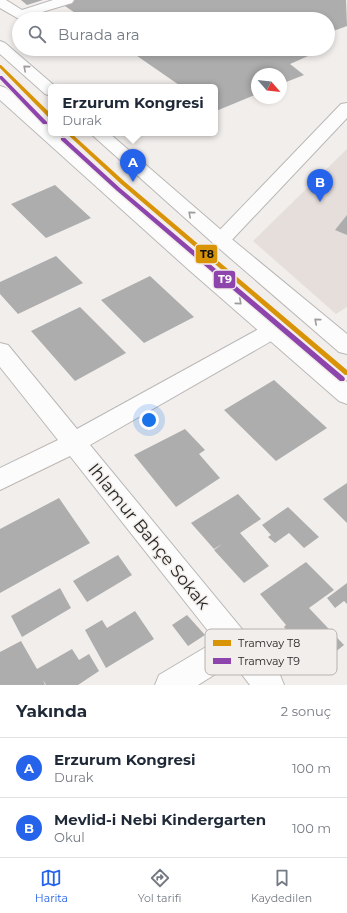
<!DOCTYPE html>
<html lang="tr">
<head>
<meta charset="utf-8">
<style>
	:root { --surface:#fff; --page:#f2f2f3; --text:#1f2937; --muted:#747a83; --line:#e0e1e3; --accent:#2563eb }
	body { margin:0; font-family:Montserrat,sans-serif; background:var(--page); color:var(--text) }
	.compass { position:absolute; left:251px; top:68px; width:36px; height:36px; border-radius:50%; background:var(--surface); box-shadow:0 2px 6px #0003; rotate:118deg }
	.you { position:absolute; left:149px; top:420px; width:14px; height:14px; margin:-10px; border:3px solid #fff; border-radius:50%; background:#1a73e8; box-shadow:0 0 0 6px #1a73e833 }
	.badge { display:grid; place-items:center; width:26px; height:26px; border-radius:50%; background:var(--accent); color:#fff; font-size:13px; font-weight:700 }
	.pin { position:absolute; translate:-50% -33px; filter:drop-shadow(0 1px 2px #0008) }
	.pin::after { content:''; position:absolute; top:21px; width:14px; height:12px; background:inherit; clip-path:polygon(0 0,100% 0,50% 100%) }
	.popup { position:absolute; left:48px; top:84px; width:170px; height:52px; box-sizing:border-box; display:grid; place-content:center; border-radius:6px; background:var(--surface); filter:drop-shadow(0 1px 3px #0005); font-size:13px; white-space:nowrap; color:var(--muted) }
	.popup b { font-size:15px; color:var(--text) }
	.popup::after { content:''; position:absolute; left:50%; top:100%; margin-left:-8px; border:8px solid transparent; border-top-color:var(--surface) }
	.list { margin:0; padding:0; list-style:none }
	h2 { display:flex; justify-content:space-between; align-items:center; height:52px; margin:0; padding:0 16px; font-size:17px }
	h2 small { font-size:13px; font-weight:400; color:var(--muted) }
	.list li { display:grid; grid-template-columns:26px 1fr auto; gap:12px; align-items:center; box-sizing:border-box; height:60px; padding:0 16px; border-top:1px solid var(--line) }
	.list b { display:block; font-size:15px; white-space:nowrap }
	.list p { margin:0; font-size:13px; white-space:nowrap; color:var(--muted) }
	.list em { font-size:13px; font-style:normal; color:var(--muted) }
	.icon { flex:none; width:22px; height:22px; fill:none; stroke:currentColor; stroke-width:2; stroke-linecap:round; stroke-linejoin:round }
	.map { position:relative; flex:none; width:347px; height:685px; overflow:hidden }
	.search { position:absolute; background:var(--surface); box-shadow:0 2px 6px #0003; left:12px; right:12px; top:12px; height:44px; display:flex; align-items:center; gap:10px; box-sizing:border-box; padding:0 14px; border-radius:22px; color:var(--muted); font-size:15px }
	.sheet { height:172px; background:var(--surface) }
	nav { display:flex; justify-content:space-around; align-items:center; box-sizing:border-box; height:56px; border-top:1px solid var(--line); background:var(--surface); font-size:11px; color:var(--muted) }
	nav a { display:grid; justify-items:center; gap:2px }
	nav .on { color:var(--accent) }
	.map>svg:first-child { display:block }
	.built { fill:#e6deda }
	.building { fill:#aeadad }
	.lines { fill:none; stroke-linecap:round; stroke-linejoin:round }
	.minor-casing { stroke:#bab8b7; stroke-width:2 }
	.major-casing { stroke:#bab8b7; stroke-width:2 }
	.minor { fill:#fdfcfc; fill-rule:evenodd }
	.major { fill:#fdfcfc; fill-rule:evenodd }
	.tram-1-casing { stroke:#f2eeeb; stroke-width:3 }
	.tram-2-casing { stroke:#f2eeeb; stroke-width:3 }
	.tram-1 { fill:#d89306; fill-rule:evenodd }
	.tram-2 { fill:#8e44ad; fill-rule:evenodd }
	.oneway { stroke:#9d9c9b }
	.labels { text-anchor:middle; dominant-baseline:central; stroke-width:3; stroke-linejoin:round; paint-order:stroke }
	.near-street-label { font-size:17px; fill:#272625; stroke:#f2eeeb }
	.key { fill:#f2eeeb; stroke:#b5b2b0; stroke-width:1 }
	.key-label { font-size:11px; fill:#272625 }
	.line-badge { stroke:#f2eeeb; stroke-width:1.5 }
	.badge-label { font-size:11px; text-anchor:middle; font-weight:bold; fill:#fff }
	.pale-badge-label { font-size:11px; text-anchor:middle; font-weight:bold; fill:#111 }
</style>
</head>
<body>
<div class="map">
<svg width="347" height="685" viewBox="0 0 347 685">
	<rect width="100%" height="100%" fill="#f1eeec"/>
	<path class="built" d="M347 149V307L336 314 253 241Z"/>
	<path class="building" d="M21 0H43L27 5Z
		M74 0H346L347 26 328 33V19H84L62 4Z
		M127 49H324L290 64 304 75 281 84V74H257V94L216 111 215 87H182Z
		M55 185 91 218 46 238 11 204Z
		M347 215V235L335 230Z
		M56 256 83 283 18 314 0 294V282Z
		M150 276 194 317 144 343 101 300Z
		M80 307 126 353 75 381 31 331Z
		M274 380 327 428 276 461 224 410Z
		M185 429 205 450 199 454 220 478 176 507 134 455Z
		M347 483V523L323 499Z
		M238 494 261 519 240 533 269 566 244 583 214 550 222 544 214 549 191 523Z
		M59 498 90 543 0 593V529Z
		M288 507 319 537 304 548 289 533 275 543 268 537 271 535 262 525Z
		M118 555 132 575 87 602 73 581Z
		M306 562 334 590 309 608 344 645 318 666 284 627 286 625 260 594Z
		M347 583V604L344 601 335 608 327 598Z
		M60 588 71 608 22 637 11 616Z
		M135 611 154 639 106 668 85 630 102 620 107 628Z
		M187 615 205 635 188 646 172 625Z
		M21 641 37 669 72 649 79 660 89 654 99 671 78 685H46L43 680 45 685H0V652Z"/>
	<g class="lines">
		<g class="minor-casing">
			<path id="minor" d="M0 0H6L22 10 53 0H74L72 3 19 19 0 8Z
				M347 103V118L228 244 221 246 214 244 211 240 214 236 341 104Z
				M272 323 280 326 283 331 280 336 90 445 280 675 284 685H250L233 663 198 685H155L159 675 216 641 70 456 0 490V468L58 440 0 367V343L8 345 77 429 264 326Z"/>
		</g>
		<g class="major-casing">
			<path id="major" d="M0 41 5 43 56 87H51V96L45 94 0 54Z
				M0 86 6 88 51 127V133H58L203 260 347 382V404L339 401 189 270 0 100Z
				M90 133H109L228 236 347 334V354L339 352 214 244Z"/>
		</g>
		<use href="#minor" class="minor"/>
		<use href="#major" class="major"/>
		<g class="tram-1-casing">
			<path id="tram-1" d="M0 65H1L51 114V118H49L0 68Z
				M66 133H71L125 182 347 370V375H345L121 184Z"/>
		</g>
		<g class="tram-2-casing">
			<path id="tram-2" d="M0 76H2L47 122V124H43L0 79Z
				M61 138H65L120 188 344 377 345 379 344 381H340L116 190 61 140Z"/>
		</g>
		<use href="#tram-1" class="tram-1"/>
		<use href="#tram-2" class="tram-2"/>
	</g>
	<defs><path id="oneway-chevron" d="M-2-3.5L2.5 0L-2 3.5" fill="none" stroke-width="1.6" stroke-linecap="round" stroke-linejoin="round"/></defs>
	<g class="oneway">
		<use href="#oneway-chevron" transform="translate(26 68) rotate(-139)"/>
		<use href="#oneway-chevron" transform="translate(191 214) rotate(-139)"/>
		<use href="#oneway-chevron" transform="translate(239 302) rotate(41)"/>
		<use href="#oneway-chevron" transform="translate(317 321) rotate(-140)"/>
	</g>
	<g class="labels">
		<g class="near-street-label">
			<text transform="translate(149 536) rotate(51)">Ihlamur Bahçe Sokak</text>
		</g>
	</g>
	<rect x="205" y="629" width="132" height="46" rx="6" class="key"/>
	<rect x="213" y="640" width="18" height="6" fill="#d89306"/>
	<rect x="213" y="658" width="18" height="6" fill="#8e44ad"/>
	<g class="key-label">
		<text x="238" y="647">Tramvay T8</text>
		<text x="238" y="665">Tramvay T9</text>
	</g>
	<g class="line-badge">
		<rect x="195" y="244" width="23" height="20" rx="4" fill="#d89306"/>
		<rect x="213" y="270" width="23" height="19" rx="4" fill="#8e44ad"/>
	</g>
	<g class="badge-label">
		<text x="225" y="283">T9</text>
	</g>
	<g class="pale-badge-label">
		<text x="207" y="258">T8</text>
	</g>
</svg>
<svg class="compass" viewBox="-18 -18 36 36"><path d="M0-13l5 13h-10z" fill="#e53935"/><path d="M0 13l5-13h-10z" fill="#747a83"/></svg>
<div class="you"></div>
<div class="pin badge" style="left:133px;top:182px">A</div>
<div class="popup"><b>Erzurum Kongresi</b>Durak</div>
<div class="pin badge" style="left:320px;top:202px">B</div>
<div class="search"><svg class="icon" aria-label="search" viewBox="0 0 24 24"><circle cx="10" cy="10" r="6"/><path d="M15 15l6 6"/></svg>Burada ara</div>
</div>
<section class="sheet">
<h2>Yakında<small>2 sonuç</small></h2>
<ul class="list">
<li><span class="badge">A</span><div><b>Erzurum Kongresi</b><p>Durak</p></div><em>100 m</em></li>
<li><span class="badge">B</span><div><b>Mevlid-i Nebi Kindergarten</b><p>Okul</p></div><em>100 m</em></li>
</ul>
</section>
<nav>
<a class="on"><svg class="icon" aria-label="map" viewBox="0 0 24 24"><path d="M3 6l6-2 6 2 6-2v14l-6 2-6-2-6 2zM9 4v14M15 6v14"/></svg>Harita</a>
<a><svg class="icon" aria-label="directions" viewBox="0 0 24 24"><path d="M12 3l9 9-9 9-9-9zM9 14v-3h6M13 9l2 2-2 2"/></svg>Yol tarifi</a>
<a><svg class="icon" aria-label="saved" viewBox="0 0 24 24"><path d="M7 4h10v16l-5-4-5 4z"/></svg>Kaydedilen</a>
</nav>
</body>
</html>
